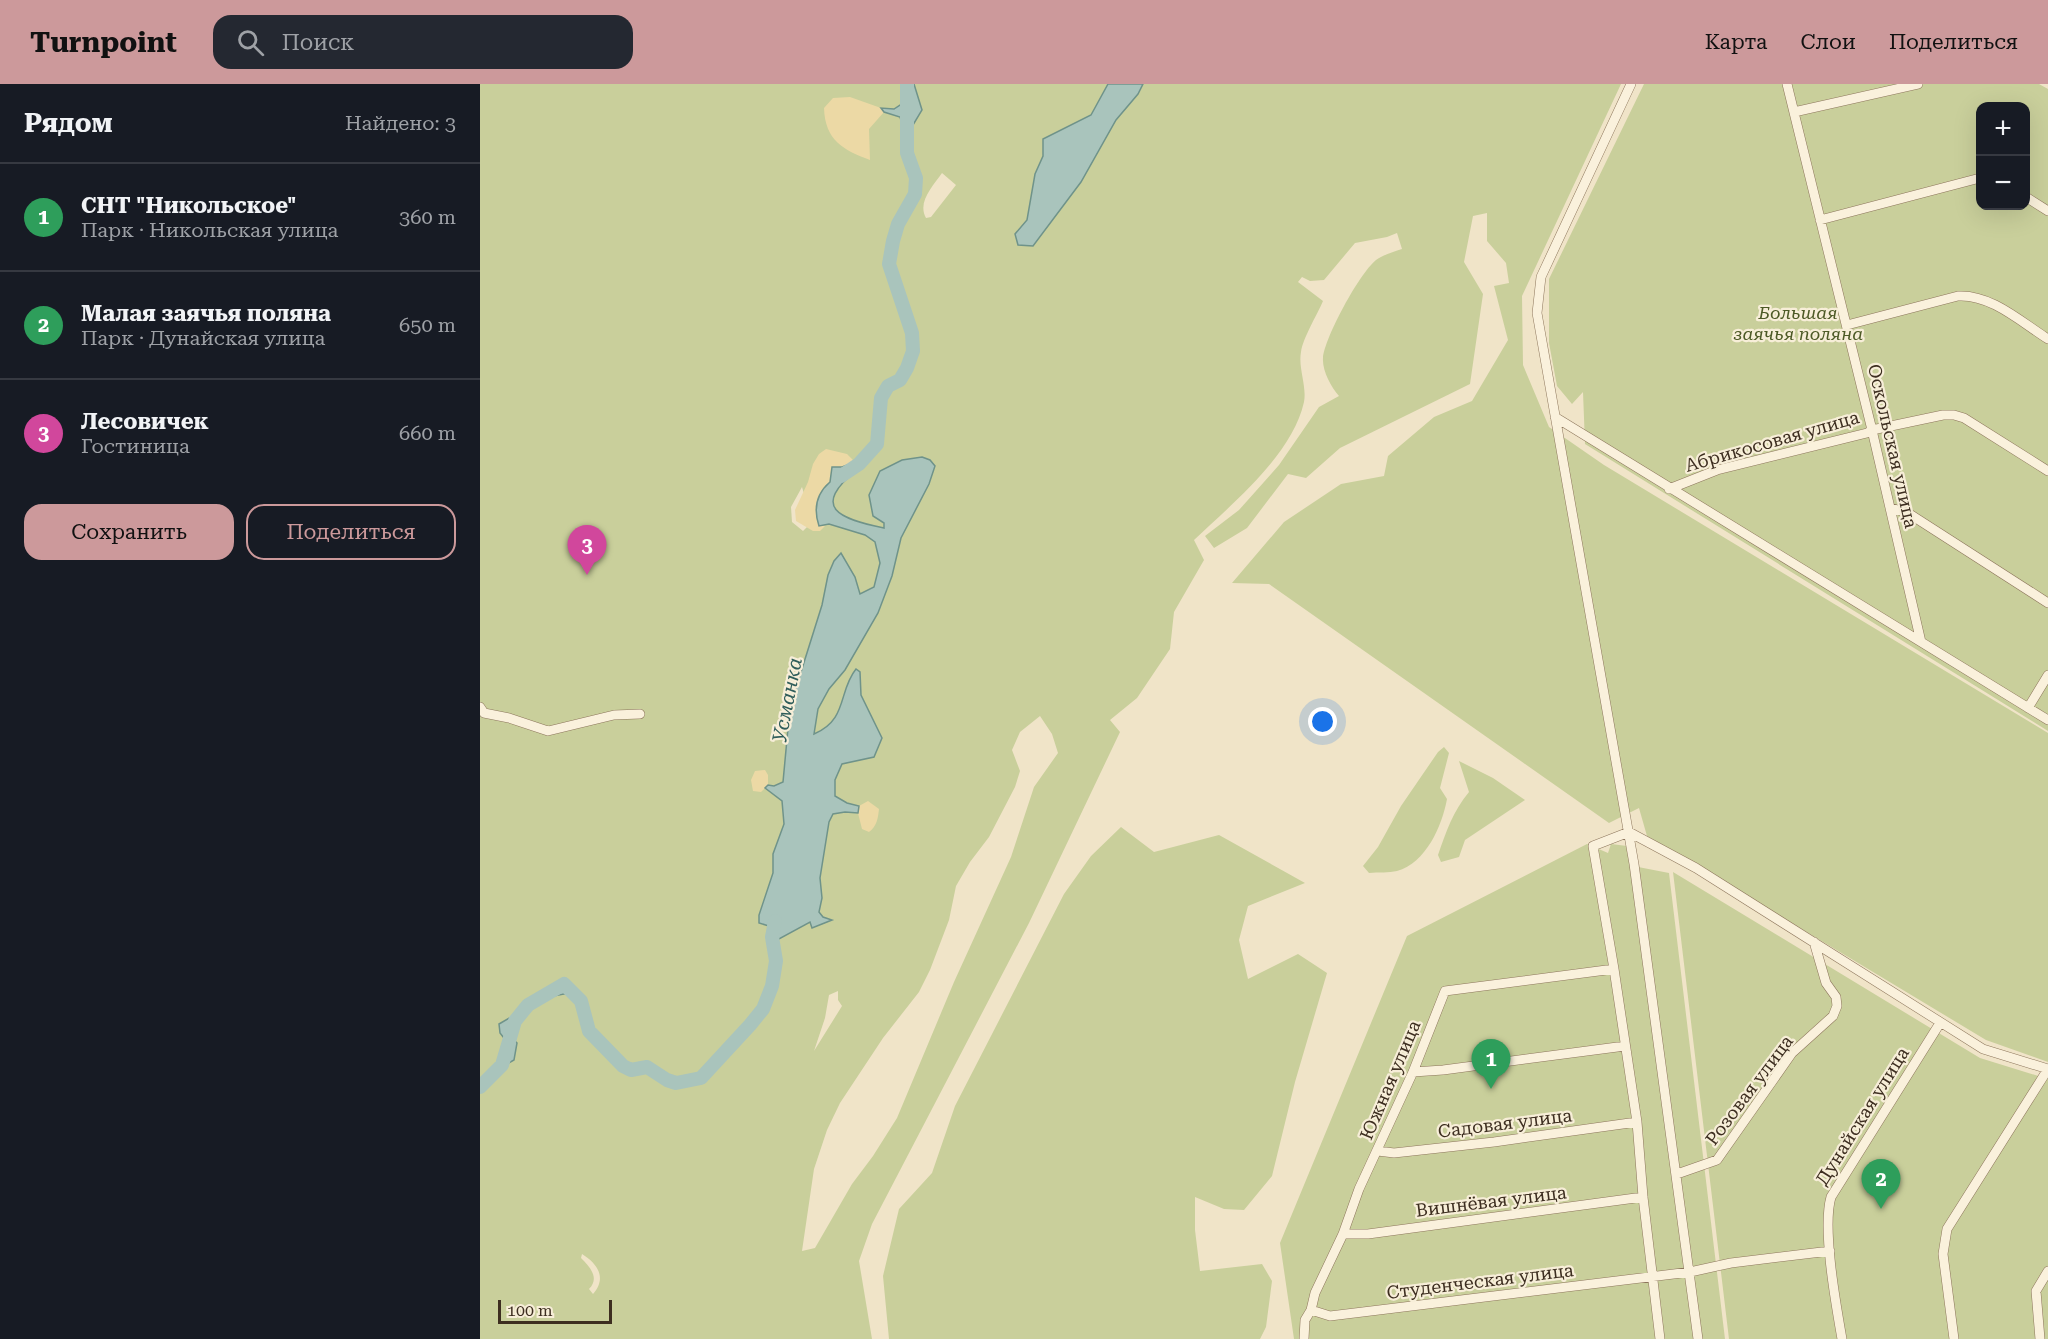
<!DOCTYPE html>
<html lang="ru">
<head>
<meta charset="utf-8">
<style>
	:root { --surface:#171b24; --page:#242831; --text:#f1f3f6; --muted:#9ea1a6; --line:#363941; --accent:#cc999b }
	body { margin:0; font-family:"Roboto Serif",serif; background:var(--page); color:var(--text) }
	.controls { position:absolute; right:18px; top:18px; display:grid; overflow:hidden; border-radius:12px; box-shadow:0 6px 24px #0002 }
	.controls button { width:54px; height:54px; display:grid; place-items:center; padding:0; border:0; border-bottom:2px solid var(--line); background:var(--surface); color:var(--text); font:30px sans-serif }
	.scale { position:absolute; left:18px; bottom:15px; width:114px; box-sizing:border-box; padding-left:6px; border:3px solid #3d2e20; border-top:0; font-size:16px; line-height:21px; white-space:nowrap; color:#3d2e20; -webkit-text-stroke:4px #f7eed8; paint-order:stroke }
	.you { position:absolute; left:843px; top:638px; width:21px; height:21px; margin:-15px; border:4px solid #fff; border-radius:50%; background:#1a73e8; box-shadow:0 0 0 9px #1a73e833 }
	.badge { display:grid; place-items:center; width:39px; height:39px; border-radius:50%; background:var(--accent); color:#fff; font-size:20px; font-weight:700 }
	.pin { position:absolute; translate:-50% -50px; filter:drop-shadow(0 2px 3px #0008) }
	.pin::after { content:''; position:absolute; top:32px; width:21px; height:18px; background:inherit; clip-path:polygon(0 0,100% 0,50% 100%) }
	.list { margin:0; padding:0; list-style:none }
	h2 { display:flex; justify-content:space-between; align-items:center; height:78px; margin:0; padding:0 24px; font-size:26px }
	h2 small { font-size:20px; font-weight:400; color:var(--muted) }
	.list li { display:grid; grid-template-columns:39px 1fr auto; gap:18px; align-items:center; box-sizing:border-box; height:108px; padding:0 24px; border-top:2px solid var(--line) }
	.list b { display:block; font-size:22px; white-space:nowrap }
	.list p { margin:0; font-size:20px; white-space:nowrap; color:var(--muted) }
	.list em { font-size:20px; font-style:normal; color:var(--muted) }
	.actions { display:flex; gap:12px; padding:18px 24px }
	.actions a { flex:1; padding:14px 0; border:2px solid var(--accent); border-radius:18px; text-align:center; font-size:21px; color:var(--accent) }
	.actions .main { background:var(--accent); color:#111 }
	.icon { flex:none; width:33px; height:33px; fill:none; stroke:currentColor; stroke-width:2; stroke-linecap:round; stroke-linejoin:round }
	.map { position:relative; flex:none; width:1568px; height:1255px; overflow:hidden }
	header { display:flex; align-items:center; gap:36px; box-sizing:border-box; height:84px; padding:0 30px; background:var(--accent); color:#111 }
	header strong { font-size:28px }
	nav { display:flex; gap:33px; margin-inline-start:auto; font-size:21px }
	.search { width:420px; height:54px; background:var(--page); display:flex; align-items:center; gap:15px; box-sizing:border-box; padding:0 21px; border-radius:18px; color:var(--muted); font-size:22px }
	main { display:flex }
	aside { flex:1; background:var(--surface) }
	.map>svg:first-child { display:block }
	.green { fill:#c9cf9b; fill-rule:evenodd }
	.sand { fill:#ecd9a5 }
	.water { fill:#a9c4bc; stroke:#6f938a; stroke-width:1.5 }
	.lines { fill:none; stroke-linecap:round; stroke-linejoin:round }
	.river { stroke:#a9c4bc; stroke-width:14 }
	.minor-casing { stroke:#8d765c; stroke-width:10 }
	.minor { stroke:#faf1dc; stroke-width:9 }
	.labels { text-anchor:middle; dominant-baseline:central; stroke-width:4.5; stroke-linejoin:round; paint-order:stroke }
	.park-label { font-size:18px; font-style:italic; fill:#4d5a26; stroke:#f7eed8 }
	.street-label { font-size:18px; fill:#3d2e20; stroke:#f7eed8 }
	.water-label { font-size:20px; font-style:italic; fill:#2f5d5a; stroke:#f7eed8 }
</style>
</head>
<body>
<header>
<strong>Turnpoint</strong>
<div class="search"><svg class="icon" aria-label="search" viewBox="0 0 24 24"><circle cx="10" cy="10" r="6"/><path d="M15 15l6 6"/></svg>Поиск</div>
<nav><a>Карта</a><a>Слои</a><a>Поделиться</a></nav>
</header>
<main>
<aside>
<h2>Рядом<small>Найдено: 3</small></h2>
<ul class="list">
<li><span class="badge" style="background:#2e9e5b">1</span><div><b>СНТ &quot;Никольское&quot;</b><p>Парк · Никольская улица</p></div><em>360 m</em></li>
<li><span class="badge" style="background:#2e9e5b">2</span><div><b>Малая заячья поляна</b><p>Парк · Дунайская улица</p></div><em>650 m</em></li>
<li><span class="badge" style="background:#d1479c">3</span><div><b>Лесовичек</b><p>Гостиница</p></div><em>660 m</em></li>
</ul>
<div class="actions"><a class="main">Сохранить</a><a>Поделиться</a></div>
</aside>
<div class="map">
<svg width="1568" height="1255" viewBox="0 0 1568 1255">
	<rect width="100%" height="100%" fill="#f0e4c8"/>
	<path class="green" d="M0 0H1141L1042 212 1043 281 1069 343 1124 381 1568 649V978L1506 956 1167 752 1159 724 1129 739 789 500 752 499 804 438 861 400 904 392 908 372 954 333 992 317 1028 256 1014 202 1029 199 1026 179 1007 157V129L993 132 984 178 1003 210 990 300 860 364 826 394 808 390 767 444 734 464 725 452 759 426 799 381 839 323 859 312C851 303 842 286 843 274 845 253 879 190 896 176 903 171 913 168 922 165L917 149 907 153 875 159 844 196 830 197 822 193 818 198 843 217C837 231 823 254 821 268 818 284 827 302 824 318 812 371 753 419 714 456L724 476 694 528 690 565 657 614 630 636 640 648 549 839 392 1140 379 1177 392 1255H0ZM462 89 476 101 451 133 446 134C437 118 453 102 462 89ZM322 403 329 427 327 443 323 447 312 438 311 423ZM560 632 572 650 578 669 554 703 531 773 474 898 417 1034 393 1072 372 1100 335 1164 322 1167 334 1085 347 1046 360 1019 403 954 439 908 450 886 469 836 476 802 490 778 509 753 535 703 540 687 532 666 540 648ZM358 907V916L362 922 334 967 345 934 349 911ZM102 1170C118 1180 127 1194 113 1210L109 1205C120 1194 110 1183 101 1174Z
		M1164 0H1559L1568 5V647L1105 360 1103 308 1092 320 1077 302 1069 259V195ZM1500 22H1546V122H1500Z
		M964 663 969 669 960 704 967 715C962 742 946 779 917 787 909 789 898 788 889 789L883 782 898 763 921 722 958 668Z
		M979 677 1013 694 1045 716 985 756 979 773 961 778 958 771C966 748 973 727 989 708Z
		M641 743 674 768 739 751 825 799 768 822 759 856 768 895 818 870 847 889 815 998 792 1092 764 1126 744 1125 715 1113V1146L720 1187 782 1180 792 1197 786 1243 780 1255H409L403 1192 419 1125 452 1089 475 1022 584 810 611 772Z
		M1107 760 1128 769 1131 760 1147 762 1153 782 1189 789 1245 1255H814L800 1159 927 852Z
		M1193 788 1500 974 1568 995V1255H1249Z"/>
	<path class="sand" d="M370 13 401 24 404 28 389 45 390 76C363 66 345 56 344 24L353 14Z
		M346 365 367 370 373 376V379L362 383H352L350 398 343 404 339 442H345L340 447H333L316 437 315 426 328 398 333 380 339 370Z
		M285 686 288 691V701L281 708 273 707 271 696 275 687Z
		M388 717 399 725C398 734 397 742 389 748L382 745 378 729 379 722Z"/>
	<path class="water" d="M423 0H434L442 26 430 46 423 43 420 33 404 28 401 24 414 25 423 19Z
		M628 0H663L658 10 636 36 601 98 553 162 538 161 535 150 547 136 555 90 563 72V55L611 31Z
		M442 373 450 376 455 382 449 400 421 454 412 492 398 529 365 586 349 605 338 625 334 650C368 636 358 607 376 585L380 588 381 611 402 654 394 673 362 680 355 696V712L367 719 379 722 378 729 365 728 353 730 349 738 340 794 342 814 339 828 343 833 352 836 332 844 330 838 299 855 292 853 289 842 279 839V831L293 789V770L304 740 302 717 285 704 288 701 294 702 303 698 310 623 342 521 348 491 354 477 361 469 375 493 380 510 394 503 400 479 395 458 385 451 349 440 339 442C333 424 336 410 350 398L352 383H362L373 379 378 385C329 424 360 435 404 444V439L393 432 389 411 400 387 422 376Z
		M83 895 90 898 95 908 68 913 63 911 65 906 80 900Z
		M31 933 40 936 34 956 37 959 34 976 25 981 21 970 27 958 20 949 19 940Z"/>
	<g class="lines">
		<path class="river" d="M361 392 379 380 397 360 401 314 408 302 420 296 427 284 433 267 432 249 409 180 413 157 418 140 435 110 436 94 427 69V0
			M0 1003 22 981 35 937 48 921 84 900 101 917 109 947 143 982 151 986 167 983 187 996 196 999 221 994 270 941 283 925 292 902 296 877 292 853 295 837"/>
		<g class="minor-casing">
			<path id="minor" d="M1151 0 1061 193 1057 229 1154 780 1218 1255
				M1307 0 1392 346 1441 558
				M1314 28 1438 0
				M1546 113 1568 127
				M1340 136 1500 94
				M1367 241 1478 212C1511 210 1541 238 1568 255
				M1075 333 1568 636
				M1189 405 1237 386 1387 349 1392 346 1463 331H1474L1484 334 1568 387
				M1411 424 1428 429 1568 519
				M0 623 4 629 29 634 68 647 134 631 160 630
				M1548 624 1568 591
				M933 988 963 986 1145 962
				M898 1067 914 1069 1014 1058 1157 1038
				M1197 1090 1237 1076 1312 969 1353 932 1357 922 1356 913 1346 899 1334 858
				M863 1150H888L1163 1113
				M831 1226 850 1232 1210 1188 1251 1179 1350 1167
				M824 1255 825 1236 831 1226 835 1209 863 1150 879 1105 933 988 965 907 1134 885
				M1180 1255 1163 1113 1157 1038 1134 885 1113 762 1149 748 1216 784 1503 965 1568 985
				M1362 1255C1356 1221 1342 1144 1351 1113L1460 939
				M1474 1255 1463 1170 1467 1145 1568 985
				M1560 1255 1556 1207 1568 1187"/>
		</g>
		<use href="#minor" class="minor"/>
	</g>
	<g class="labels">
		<g class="park-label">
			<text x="1318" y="228">Большая<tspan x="1318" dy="21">заячья поляна</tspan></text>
		</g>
		<g class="street-label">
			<text transform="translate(1292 357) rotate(-16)">Абрикосовая улица</text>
			<text transform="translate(1413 362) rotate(77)">Оскольская улица</text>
			<text transform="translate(910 996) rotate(-67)">Южная улица</text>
			<text transform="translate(1269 1006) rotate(-53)">Розовая улица</text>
			<text transform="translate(1382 1032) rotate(-58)">Дунайская улица</text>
			<text transform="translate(1025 1039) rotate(-7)">Садовая улица</text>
			<text transform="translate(1011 1117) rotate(-7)">Вишнёвая улица</text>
			<text transform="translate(1000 1197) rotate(-7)">Студенческая улица</text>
		</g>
		<g class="water-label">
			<text transform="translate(307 616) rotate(-79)">Усманка</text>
		</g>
	</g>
</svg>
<div class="controls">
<button>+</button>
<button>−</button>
</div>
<div class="scale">100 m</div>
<div class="you"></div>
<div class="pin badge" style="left:1011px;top:1005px;background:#2e9e5b">1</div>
<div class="pin badge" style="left:1401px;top:1125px;background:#2e9e5b">2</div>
<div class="pin badge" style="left:107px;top:491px;background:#d1479c">3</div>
</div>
</main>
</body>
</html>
